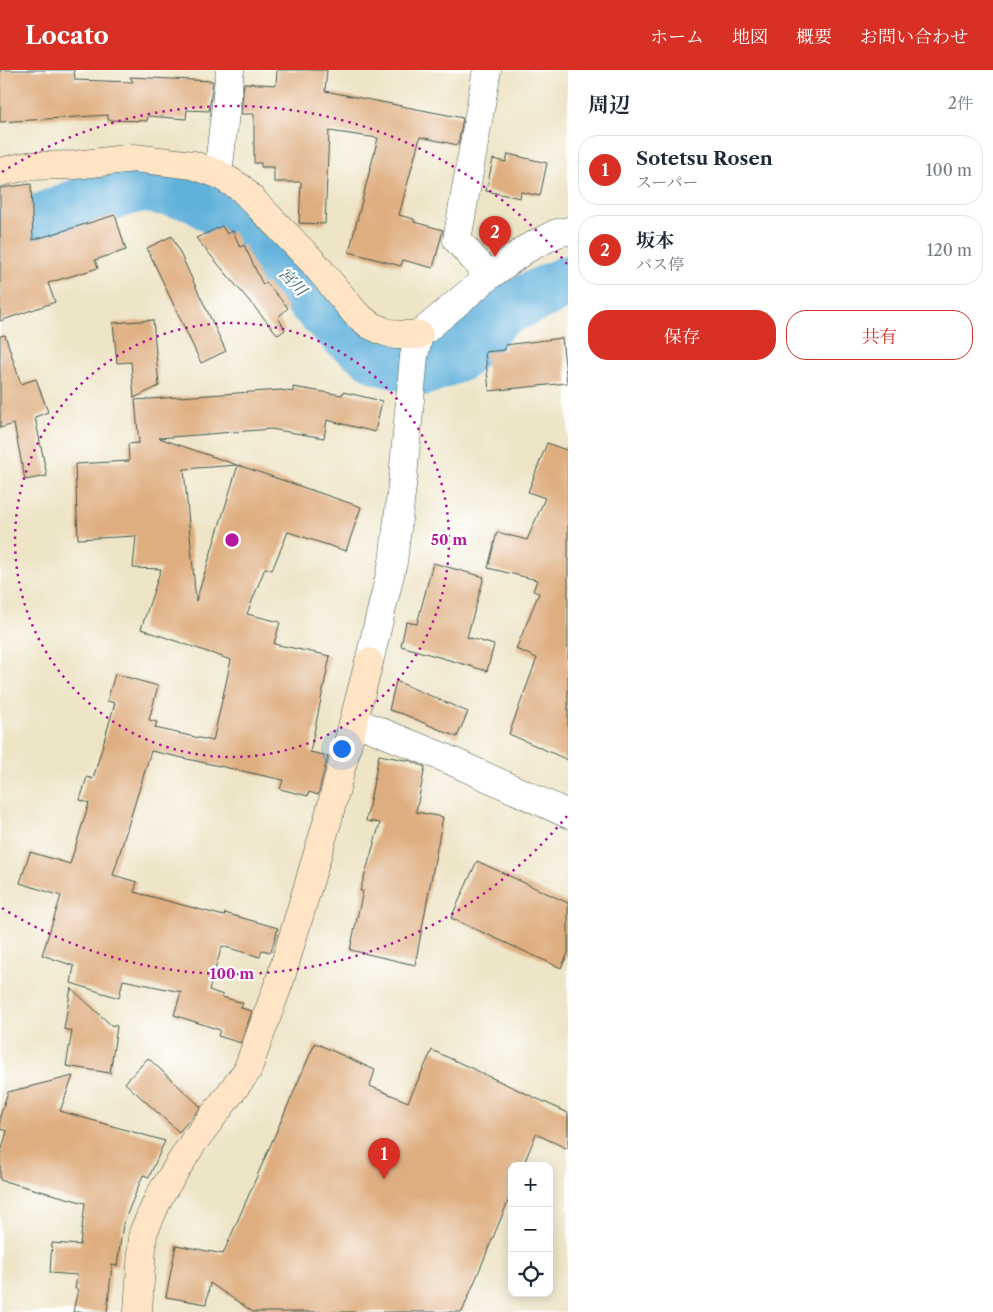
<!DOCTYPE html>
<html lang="ja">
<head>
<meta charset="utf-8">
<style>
	:root { --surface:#fff; --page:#f2f2f3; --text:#1f2937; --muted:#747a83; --line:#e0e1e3; --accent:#d93025 }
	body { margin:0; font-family:"Libre Caslon Text","Noto Serif JP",serif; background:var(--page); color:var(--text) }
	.controls { position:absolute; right:15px; bottom:15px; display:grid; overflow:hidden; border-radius:10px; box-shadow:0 2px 12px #0003 }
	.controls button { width:45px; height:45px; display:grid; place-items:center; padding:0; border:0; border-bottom:1px solid var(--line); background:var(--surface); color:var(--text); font:25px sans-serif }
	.you { position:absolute; left:341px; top:678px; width:18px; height:18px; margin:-12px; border:4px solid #fff; border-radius:50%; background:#1a73e8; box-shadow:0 0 0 8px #1a73e833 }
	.badge { display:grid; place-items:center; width:32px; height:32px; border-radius:50%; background:var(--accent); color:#fff; font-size:16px; font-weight:700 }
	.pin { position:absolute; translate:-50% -41px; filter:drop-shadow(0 1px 2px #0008) }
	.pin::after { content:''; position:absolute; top:26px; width:18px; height:15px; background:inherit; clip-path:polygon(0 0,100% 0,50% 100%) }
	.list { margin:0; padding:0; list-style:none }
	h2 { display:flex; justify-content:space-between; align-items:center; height:65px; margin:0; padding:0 20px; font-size:21px }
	h2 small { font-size:16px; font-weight:400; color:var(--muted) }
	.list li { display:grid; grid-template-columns:32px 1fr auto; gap:15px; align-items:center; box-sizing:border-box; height:70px; margin:0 10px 10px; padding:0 10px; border:1px solid var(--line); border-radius:20px }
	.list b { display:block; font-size:19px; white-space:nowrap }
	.list p { margin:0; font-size:16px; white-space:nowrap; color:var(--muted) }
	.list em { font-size:16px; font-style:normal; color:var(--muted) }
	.actions { display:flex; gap:10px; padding:15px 20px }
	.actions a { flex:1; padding:11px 0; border:1px solid var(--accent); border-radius:20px; text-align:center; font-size:18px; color:var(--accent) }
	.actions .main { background:var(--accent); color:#fff }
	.icon { flex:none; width:28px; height:28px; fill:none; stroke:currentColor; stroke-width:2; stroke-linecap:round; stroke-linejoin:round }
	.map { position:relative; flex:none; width:568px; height:1242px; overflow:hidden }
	header { display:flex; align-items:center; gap:30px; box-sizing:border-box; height:70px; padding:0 25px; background:var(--accent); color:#fff }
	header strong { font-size:24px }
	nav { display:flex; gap:28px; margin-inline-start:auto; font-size:18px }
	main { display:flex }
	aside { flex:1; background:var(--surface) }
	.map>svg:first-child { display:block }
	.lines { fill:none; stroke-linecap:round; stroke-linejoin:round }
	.river { stroke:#61b1db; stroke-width:52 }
	.building { fill:#dfae80 }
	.street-casing { stroke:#3e564a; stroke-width:29 }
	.secondary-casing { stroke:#3e564a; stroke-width:29 }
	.street { stroke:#fff; stroke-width:28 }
	.secondary { stroke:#ffe4c6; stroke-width:28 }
	.ring { fill:none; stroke:#b5179e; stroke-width:2.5; stroke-dasharray:2.5 5 }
	.labels { text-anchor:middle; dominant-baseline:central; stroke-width:4.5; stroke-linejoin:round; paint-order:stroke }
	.water-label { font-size:16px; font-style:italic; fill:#336066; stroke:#fff }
	.centre { fill:#b5179e; stroke:#fff; stroke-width:2.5 }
	.ring-label { font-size:15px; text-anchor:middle; font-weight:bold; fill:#b5179e; stroke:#fff; stroke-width:4.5; stroke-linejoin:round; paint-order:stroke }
</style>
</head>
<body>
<header>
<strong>Locato</strong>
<nav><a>ホーム</a><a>地図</a><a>概要</a><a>お問い合わせ</a></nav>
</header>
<main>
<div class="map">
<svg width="568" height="1242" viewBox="0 0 568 1242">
	<rect width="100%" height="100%" fill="#fff"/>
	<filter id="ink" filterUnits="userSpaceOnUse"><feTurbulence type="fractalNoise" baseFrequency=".02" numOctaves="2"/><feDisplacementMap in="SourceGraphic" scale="10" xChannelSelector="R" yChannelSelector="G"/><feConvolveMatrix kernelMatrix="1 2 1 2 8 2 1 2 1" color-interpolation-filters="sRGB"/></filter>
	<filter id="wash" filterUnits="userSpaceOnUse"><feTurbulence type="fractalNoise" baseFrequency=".0096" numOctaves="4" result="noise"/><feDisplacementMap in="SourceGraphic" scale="20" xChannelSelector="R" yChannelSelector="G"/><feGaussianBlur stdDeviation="1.12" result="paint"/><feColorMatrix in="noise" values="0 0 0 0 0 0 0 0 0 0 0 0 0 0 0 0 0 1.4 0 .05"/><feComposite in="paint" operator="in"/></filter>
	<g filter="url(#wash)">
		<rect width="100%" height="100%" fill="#eee4c6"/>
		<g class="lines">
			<path class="river" d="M0 165 85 132 139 116 192 124 237 153 345 264 380 289 423 300 459 286 499 242 568 211"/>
		</g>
		<g id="blocks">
			<path class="building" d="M0 0H74L75 10 133 12 130 7 213 11 209 41 187 40 186 49 148 46 147 51 108 50V45L0 52Z
				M277 0H327L325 21 463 48 458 75 420 67 399 145 414 149V152L443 160 433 198 403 190 401 196 349 182 378 68 329 61 325 154 299 153 301 112H274V97H261V93H254V44H241L244 13 276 15Z
				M508 84 547 93 540 126 521 122 520 128 486 121 493 89 506 92Z
				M31 114 33 170 115 145 126 180 95 190 98 198 48 213 55 232 0 251V118Z
				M222 156 227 164 233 161 240 177 244 175 263 215 266 212 288 238 278 247 285 260 278 265 196 168Z
				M172 166 226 281 201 293 147 178Z
				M153 250 159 316 134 328 131 292 117 293 113 253Z
				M5 265 21 314 36 309 48 342 35 347 47 406 25 410 14 354 0 358V266Z
				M562 268 567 313 489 321 485 282 505 280V275Z
				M293 317 342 325 343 322 382 331 375 362 327 350 324 368 271 359 159 368 237 395 184 399 196 531 238 395 361 437 346 481 288 462 272 500 265 498 247 544 280 552 274 574 330 586 310 682 328 686 318 725 309 722 308 726 280 719 283 710 151 681 113 805 137 812 134 822 224 846 225 843 278 858 271 882 262 880 260 887 222 876 209 920 223 925 222 927 243 933 241 938 252 941 241 973 218 966 220 960 174 945 181 922 123 910 119 928 71 913 74 896 42 885 61 826 20 813 30 782 70 794 89 733 80 730 87 707 93 709 115 633 107 631 115 604 158 616 149 650 157 652 155 658 213 671 231 590 141 559 161 499 133 498 136 466 78 469 75 394 129 391 128 374 139 373 135 330 281 320 293 322Z
				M547 373 566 380 568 376V690L509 664 537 588 516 579 539 523 533 521 537 510 488 498 497 462 527 470 545 428 528 422Z
				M433 493 484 507 467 567 494 575 487 601 401 576 406 552 417 554Z
				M396 611 468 642 457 667 403 644 389 640Z
				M379 685 411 691 425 697 416 742 443 747 415 895 350 880 363 821H360L380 753 366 751Z
				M477 791 568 833V883L561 898 451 848Z
				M71 918 111 955 117 956 110 1003 66 996 72 961 64 959Z
				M315 973 375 1000 370 1016 408 1032 432 980 568 1043V1079L536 1064 523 1096H512V1122L462 1242H253L210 1213 206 1234 166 1227 176 1175 223 1184Z
				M148 988 201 1037 179 1062 125 1013Z
				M73 1006 60 1041 165 1071 149 1107 143 1105 123 1154 117 1196 112 1195 107 1242H73L78 1219H75L77 1205 50 1203 52 1173 80 1175 85 1133 0 1110V1086L7 1061 0 1059V1046L8 1022Z"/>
		</g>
	</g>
	<g filter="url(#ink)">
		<use href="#blocks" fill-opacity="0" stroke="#3e564a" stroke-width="1"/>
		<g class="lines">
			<g class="street-casing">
				<path id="street" d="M487 0 457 170 489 206
					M218 104 230 0
					M369 592 393 492 403 407 414 286 419 265 489 206 526 179 557 163 568 161
					M354 651 445 688 568 744"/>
			</g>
			<g class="secondary-casing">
				<path id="secondary" d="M0 102 27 96 75 95 134 88 193 95 218 104 241 118 313 192 356 244 370 255 383 261 396 265H419
					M138 1242 143 1163 160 1125 192 1074 247 1001 280 910 328 749 369 592"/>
			</g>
			<use href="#street" class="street"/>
			<use href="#secondary" class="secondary"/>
		</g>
	</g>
	<g class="ring">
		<circle cx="232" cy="470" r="217"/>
		<path d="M567 746A434 434 0 0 1 2 838M2 102A434 434 0 0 1 567 194"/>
	</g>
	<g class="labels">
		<g class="water-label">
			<text transform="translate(293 211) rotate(46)">宮川</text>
		</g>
	</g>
	<circle cx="232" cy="470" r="8" class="centre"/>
	<g class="ring-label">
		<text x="449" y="475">50 m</text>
		<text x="232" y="909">100 m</text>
	</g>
</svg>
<div class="controls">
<button>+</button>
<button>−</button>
<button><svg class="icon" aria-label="locate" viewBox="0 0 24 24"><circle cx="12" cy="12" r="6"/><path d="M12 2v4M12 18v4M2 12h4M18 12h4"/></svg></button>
</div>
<div class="you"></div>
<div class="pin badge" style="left:384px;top:1109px">1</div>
<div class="pin badge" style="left:495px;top:187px">2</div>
</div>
<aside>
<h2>周辺<small>2件</small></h2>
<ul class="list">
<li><span class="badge">1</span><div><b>Sotetsu Rosen</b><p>スーパー</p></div><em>100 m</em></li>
<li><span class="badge">2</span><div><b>坂本</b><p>バス停</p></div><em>120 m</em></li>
</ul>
<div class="actions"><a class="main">保存</a><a>共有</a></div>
</aside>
</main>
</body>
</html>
